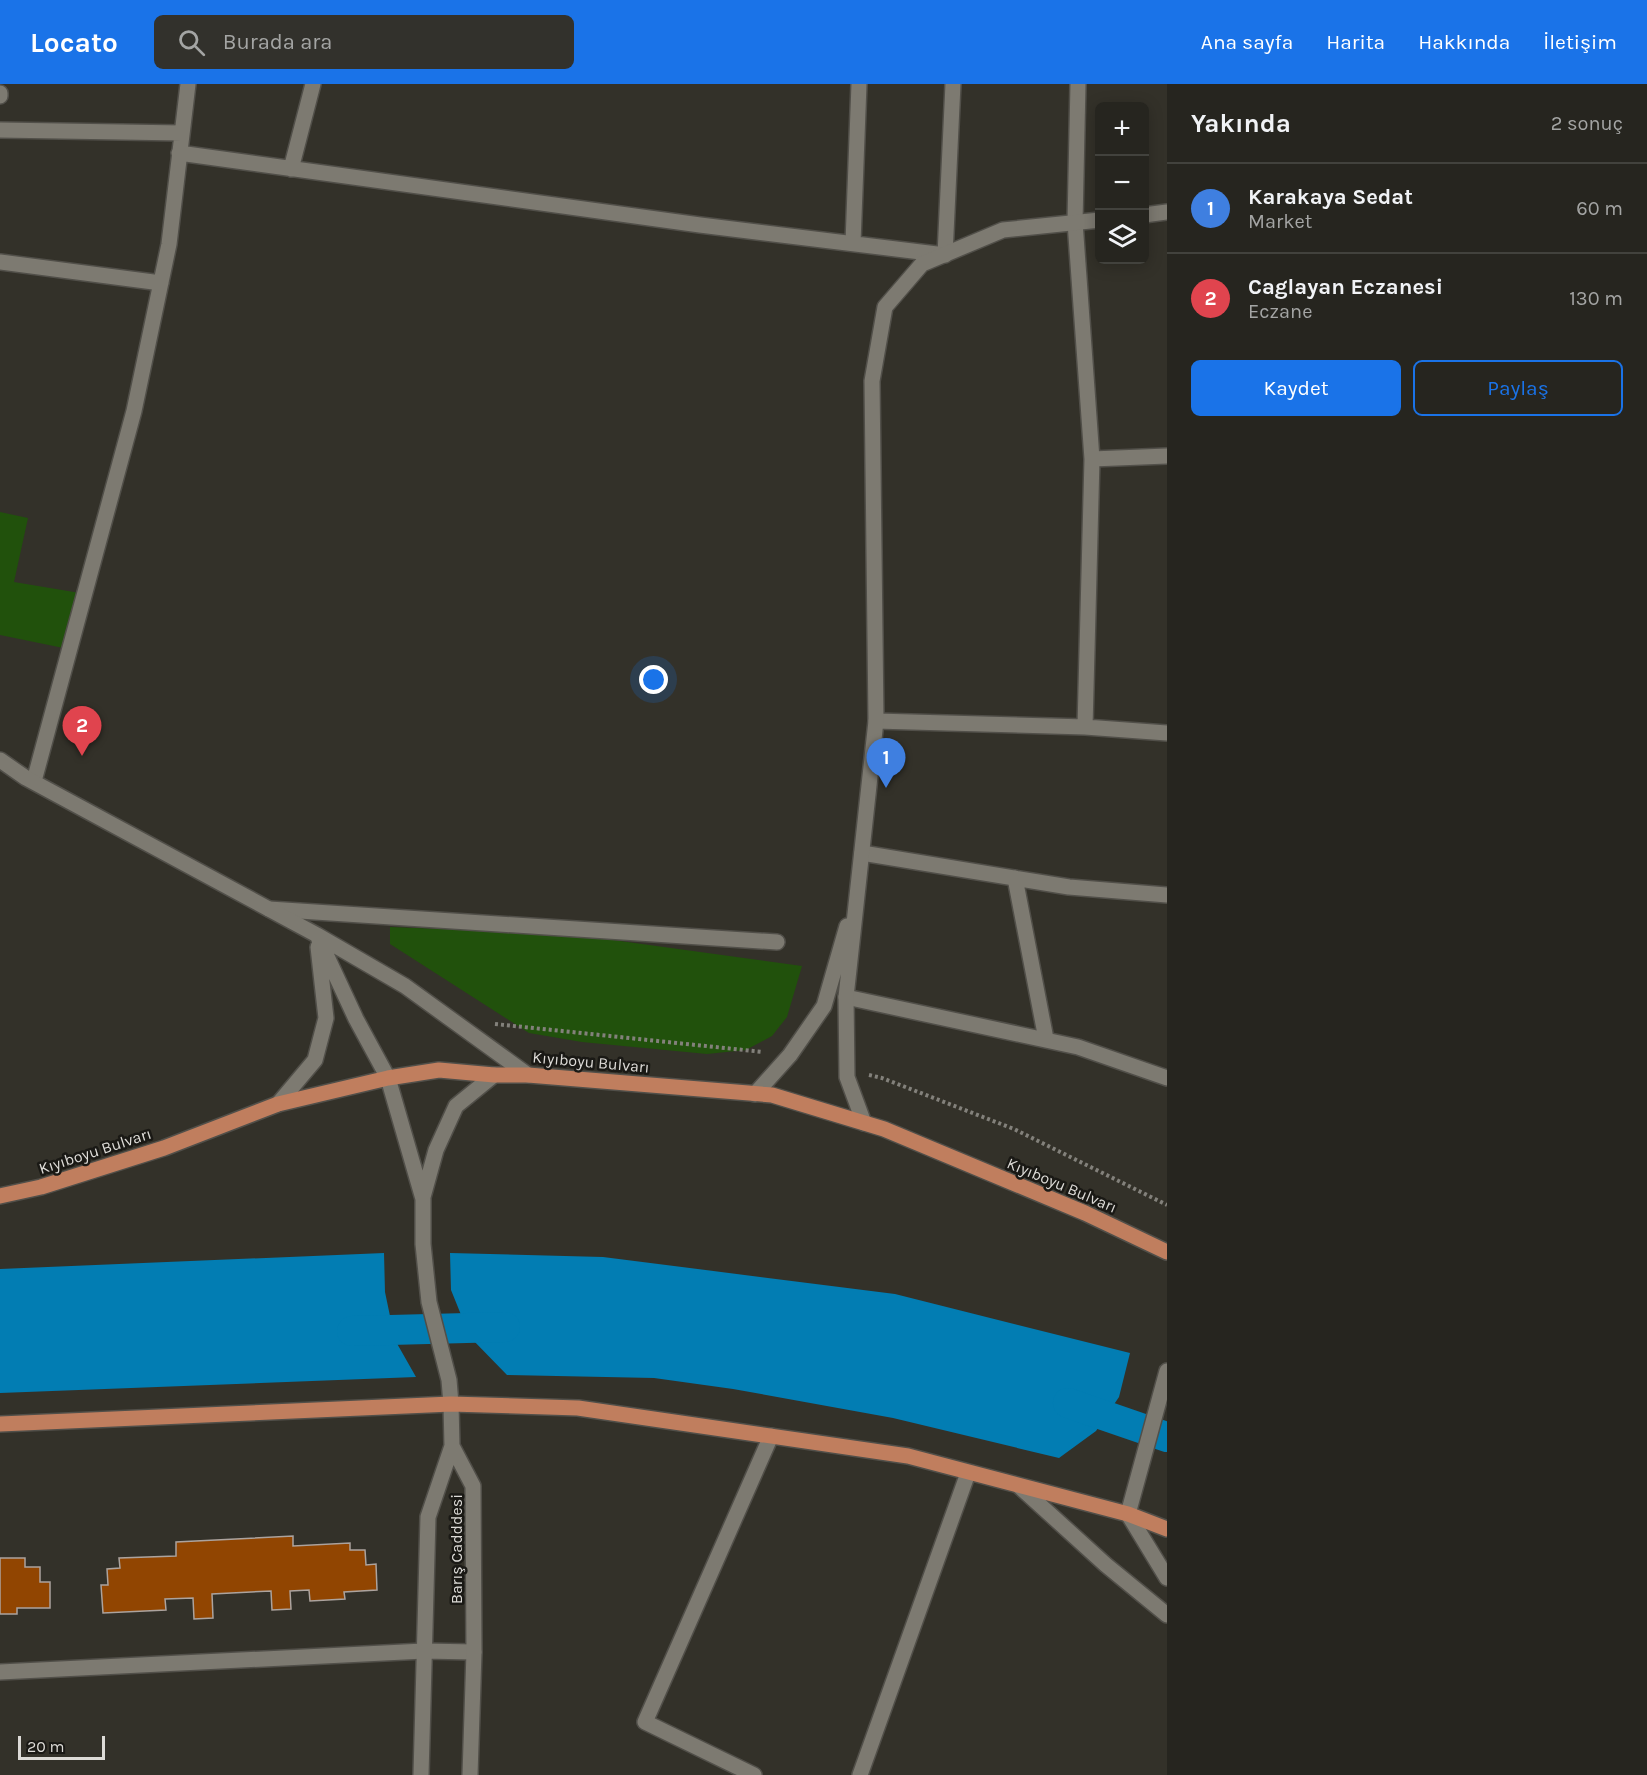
<!DOCTYPE html>
<html lang="tr">
<head>
<meta charset="utf-8">
<style>
	:root { --surface:#26251f; --page:#32312c; --text:#f1f3f6; --muted:#a4a5a4; --line:#42423d; --accent:#1a73e8 }
	body { margin:0; font-family:Karla,sans-serif; background:var(--page); color:var(--text) }
	.controls { position:absolute; right:18px; top:18px; display:grid; overflow:hidden; border-radius:9px; box-shadow:0 3px 15px #0003 }
	.controls button { width:54px; height:54px; display:grid; place-items:center; padding:0; border:0; border-bottom:2px solid var(--line); background:var(--surface); color:var(--text); font:30px sans-serif }
	.scale { position:absolute; left:18px; bottom:15px; width:87px; box-sizing:border-box; padding-left:6px; border:3px solid #dddbd7; border-top:0; font-size:16px; line-height:21px; white-space:nowrap; color:#dddbd7; -webkit-text-stroke:4px #1a1915; paint-order:stroke }
	.you { position:absolute; left:654px; top:596px; width:21px; height:21px; margin:-15px; border:4px solid #fff; border-radius:50%; background:#1a73e8; box-shadow:0 0 0 9px #1a73e833 }
	.badge { display:grid; place-items:center; width:39px; height:39px; border-radius:50%; background:var(--accent); color:#fff; font-size:20px; font-weight:700 }
	.pin { position:absolute; translate:-50% -50px; filter:drop-shadow(0 2px 3px #0008) }
	.pin::after { content:''; position:absolute; top:32px; width:21px; height:18px; background:inherit; clip-path:polygon(0 0,100% 0,50% 100%) }
	.list { margin:0; padding:0; list-style:none }
	h2 { display:flex; justify-content:space-between; align-items:center; height:78px; margin:0; padding:0 24px; font-size:26px }
	h2 small { font-size:20px; font-weight:400; color:var(--muted) }
	.list li { display:grid; grid-template-columns:39px 1fr auto; gap:18px; align-items:center; box-sizing:border-box; height:90px; padding:0 24px; border-top:2px solid var(--line) }
	.list b { display:block; font-size:22px; white-space:nowrap }
	.list p { margin:0; font-size:20px; white-space:nowrap; color:var(--muted) }
	.list em { font-size:20px; font-style:normal; color:var(--muted) }
	.actions { display:flex; gap:12px; padding:18px 24px }
	.actions a { flex:1; padding:14px 0; border:2px solid var(--accent); border-radius:9px; text-align:center; font-size:21px; color:var(--accent) }
	.actions .main { background:var(--accent); color:#fff }
	.icon { flex:none; width:33px; height:33px; fill:none; stroke:currentColor; stroke-width:2; stroke-linecap:round; stroke-linejoin:round }
	.map { position:relative; flex:none; width:1167px; height:1691px; overflow:hidden }
	header { display:flex; align-items:center; gap:36px; box-sizing:border-box; height:84px; padding:0 30px; background:var(--accent); color:#fff }
	header strong { font-size:28px }
	nav { display:flex; gap:33px; margin-inline-start:auto; font-size:21px }
	.search { width:420px; height:54px; background:var(--page); display:flex; align-items:center; gap:15px; box-sizing:border-box; padding:0 21px; border-radius:9px; color:var(--muted); font-size:22px }
	main { display:flex }
	aside { flex:1; background:var(--surface) }
	.map>svg:first-child { display:block }
	.green { fill:#21510c }
	.water { fill:#027db3 }
	.lines { fill:none; stroke-linecap:round; stroke-linejoin:round }
	.canal { stroke:#027db3; stroke-width:30 }
	.building { fill:#914501; stroke:#aca39e; stroke-width:1.5 }
	.lane-casing { stroke:#514f49; stroke-width:18 }
	.street-casing { stroke:#514f49; stroke-width:18 }
	.secondary-casing { stroke:#514f49; stroke-width:18 }
	.primary-casing { stroke:#514f49; stroke-width:18 }
	.path { stroke:#83817b; stroke-width:4; stroke-dasharray:3 3; stroke-linecap:butt }
	.lane { stroke:#7d7a71; stroke-width:15 }
	.street { stroke:#7d7a71; stroke-width:15 }
	.secondary { stroke:#7d7a71; stroke-width:15 }
	.primary { stroke:#c07e5e; stroke-width:15 }
	.labels { text-anchor:middle; dominant-baseline:central; stroke-width:5; stroke-linejoin:round; paint-order:stroke }
	.street-label { font-size:16px; fill:#dddbd7; stroke:#1a1915 }
</style>
</head>
<body>
<header>
<strong>Locato</strong>
<div class="search"><svg class="icon" aria-label="search" viewBox="0 0 24 24"><circle cx="10" cy="10" r="6"/><path d="M15 15l6 6"/></svg>Burada ara</div>
<nav><a>Ana sayfa</a><a>Harita</a><a>Hakkında</a><a>İletişim</a></nav>
</header>
<main>
<div class="map">
<svg width="1167" height="1691" viewBox="0 0 1167 1691">
	<rect width="100%" height="100%" fill="#333129"/>
	<path class="green" d="M0 428 28 434 14 498 86 510 78 567 0 551Z
		M390 843 569 850 802 882 787 933 772 952 746 966 707 970 582 958 529 949 390 860Z"/>
	<path class="water" d="M384 1169 385 1208 395 1256 416 1293 0 1309V1185Z
		M450 1169 603 1173 895 1210 1130 1269 1119 1313 1096 1347 1059 1374 893 1334 733 1305 654 1294 507 1291 470 1253 451 1206Z"/>
	<g class="lines">
		<path class="canal" d="M352 1247 505 1243
			M1068 1319 1167 1353"/>
	</g>
	<path class="building" d="M293 1452V1462L350 1459V1466H365L366 1481 376 1480 377 1506 344 1508 345 1515 310 1517 309 1506 290 1507 291 1525 272 1526 271 1507 212 1510 213 1534 194 1535 193 1514 165 1515 166 1526 103 1529 101 1501H108L107 1485 120 1484 119 1474 176 1472V1458Z
		M0 1474H25V1483H40V1498H50V1524H17V1530H0Z"/>
	<g class="lines">
		<g class="lane-casing">
			<path id="lane" d="M1075 138 1092 375 1085 643
				M1092 375 1167 372
				M876 637 1085 643 1167 649
				M269 825 777 858"/>
		</g>
		<g class="street-casing">
			<path id="street" d="M0 9V12
				M0 46 182 49
				M179 69 700 141 945 171 953 0
				M291 85 313 0
				M1075 138 1078 0
				M853 159 859 0
				M0 178 161 199
				M34 697 134 327 169 160 188 0
				M862 769 1069 803 1167 811
				M1015 794 1046 955
				M846 913 1078 963 1167 994
				M0 1588 424 1567 474 1568
				M754 1691 645 1638 771 1352
				M860 1691 968 1389"/>
		</g>
		<g class="secondary-casing">
			<path id="secondary" d="M1144 131 1167 128
				M0 676 26 694 317 851 356 935 388 994 423 1115V1160L429 1218 449 1296 451 1320 452 1362 428 1433 421 1691
				M317 851 405 902 528 991
				M755 1010 790 971 824 922 847 842
				M278 1020 315 976 326 934 318 863
				M864 1039 847 993 846 913 876 637 872 297 885 223 922 180 1003 146 1100 136
				M423 1113 436 1066 456 1022 494 991
				M1167 1287 1128 1430 1167 1494
				M452 1362 473 1402 474 1568 470 1691
				M1019 1402 1106 1481 1167 1531"/>
		</g>
		<g class="primary-casing">
			<path id="primary" d="M0 1112 41 1103 164 1064 278 1020 388 994 439 986 494 991H528L772 1011 884 1045 1085 1129 1167 1168
				M0 1340 451 1320 578 1324 908 1372 1128 1430 1167 1445"/>
		</g>
		<path class="path" d="M495 940 763 968
			M869 991 882 994 1014 1045 1167 1121"/>
		<use href="#lane" class="lane"/>
		<use href="#street" class="street"/>
		<use href="#secondary" class="secondary"/>
		<use href="#primary" class="primary"/>
	</g>
	<g class="labels">
		<g class="street-label">
			<text transform="translate(591 978) rotate(5)">Kıyıboyu Bulvarı</text>
			<text transform="translate(95 1067) rotate(-18)">Kıyıboyu Bulvarı</text>
			<text transform="translate(1062 1101) rotate(23)">Kıyıboyu Bulvarı</text>
			<text transform="translate(456 1465) rotate(-90)">Barış Cadddesi</text>
		</g>
	</g>
</svg>
<div class="controls">
<button>+</button>
<button>−</button>
<button><svg class="icon" aria-label="layers" viewBox="0 0 24 24"><path d="M12 4l9 5-9 5-9-5zM3 14l9 5 9-5"/></svg></button>
</div>
<div class="scale">20 m</div>
<div class="you"></div>
<div class="pin badge" style="left:886px;top:704px;background:#3f7fe0">1</div>
<div class="pin badge" style="left:82px;top:672px;background:#e0444e">2</div>
</div>
<aside>
<h2>Yakında<small>2 sonuç</small></h2>
<ul class="list">
<li><span class="badge" style="background:#3f7fe0">1</span><div><b>Karakaya Sedat</b><p>Market</p></div><em>60 m</em></li>
<li><span class="badge" style="background:#e0444e">2</span><div><b>Caglayan Eczanesi</b><p>Eczane</p></div><em>130 m</em></li>
</ul>
<div class="actions"><a class="main">Kaydet</a><a>Paylaş</a></div>
</aside>
</main>
</body>
</html>
